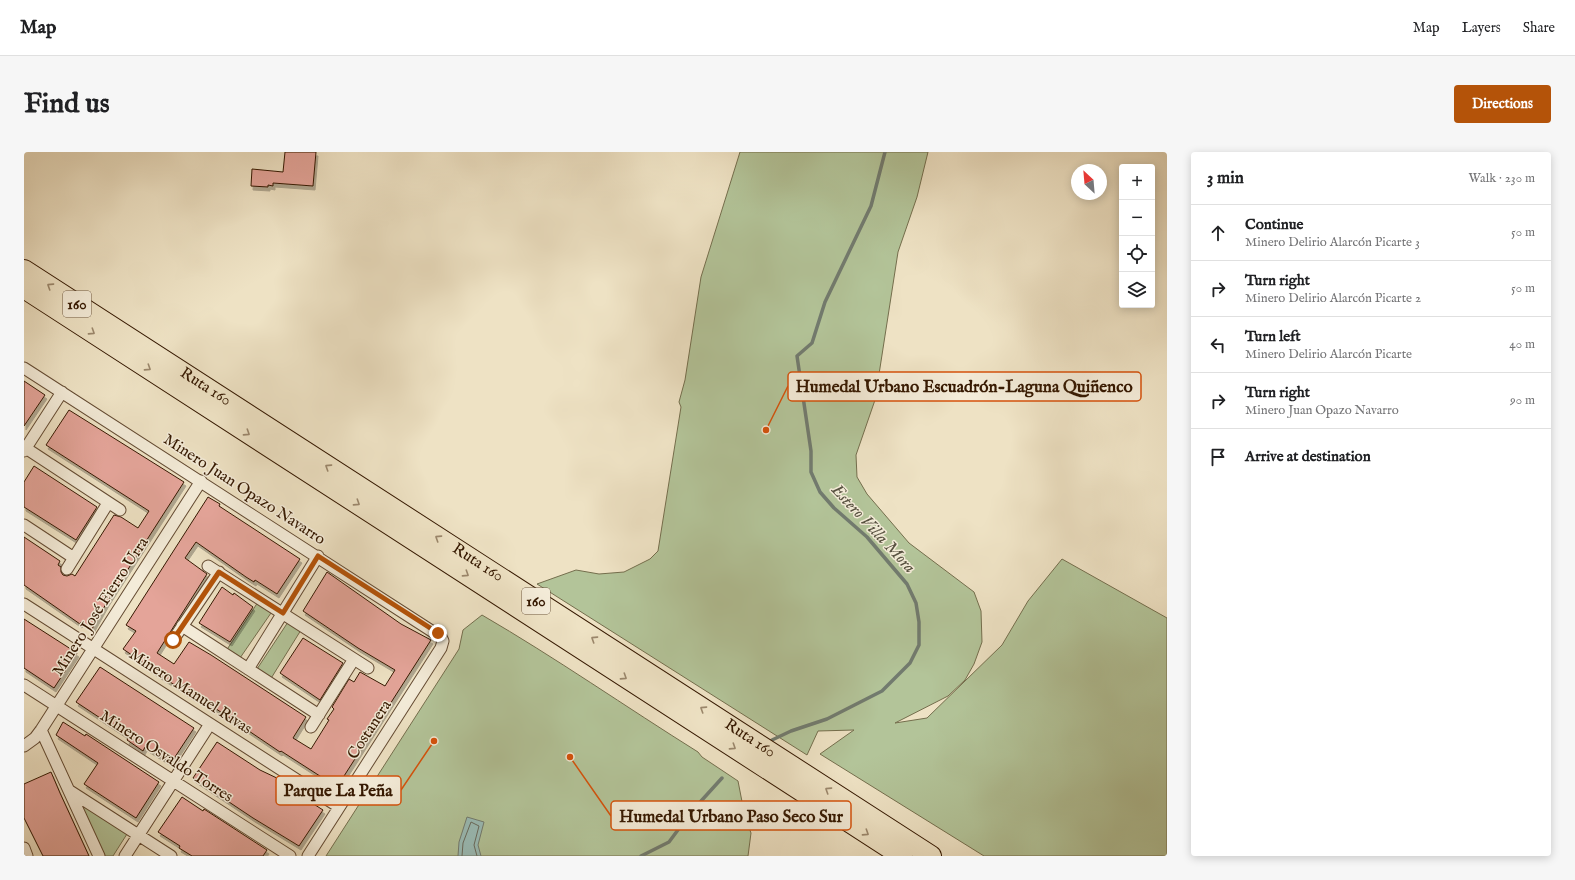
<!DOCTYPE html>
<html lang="en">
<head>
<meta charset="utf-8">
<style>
	:root { --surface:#fff; --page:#f6f6f6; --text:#202124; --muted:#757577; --line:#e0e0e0; --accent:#b45309 }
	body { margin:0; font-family:"IM FELL English",serif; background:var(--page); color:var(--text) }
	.controls { position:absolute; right:12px; top:12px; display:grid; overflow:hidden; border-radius:4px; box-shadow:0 2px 10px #0003 }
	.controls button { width:36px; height:36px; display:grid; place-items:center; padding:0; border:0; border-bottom:1px solid var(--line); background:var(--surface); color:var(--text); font:20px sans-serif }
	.compass { position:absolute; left:1047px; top:12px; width:36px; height:36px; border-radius:50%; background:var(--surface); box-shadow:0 2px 10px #0003; rotate:334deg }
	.stop { position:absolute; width:12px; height:12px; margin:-9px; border:3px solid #b45309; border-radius:50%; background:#fff }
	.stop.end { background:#b45309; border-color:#fff; box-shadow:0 1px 4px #0008 }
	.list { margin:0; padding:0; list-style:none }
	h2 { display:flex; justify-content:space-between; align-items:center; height:52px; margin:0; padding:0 16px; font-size:17px }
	h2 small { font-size:13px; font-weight:400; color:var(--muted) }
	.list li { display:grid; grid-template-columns:26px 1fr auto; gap:12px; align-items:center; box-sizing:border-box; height:56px; padding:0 16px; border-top:1px solid var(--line) }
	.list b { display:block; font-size:15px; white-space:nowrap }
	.list p { margin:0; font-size:13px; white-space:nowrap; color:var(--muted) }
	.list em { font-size:13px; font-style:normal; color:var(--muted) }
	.icon { flex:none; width:22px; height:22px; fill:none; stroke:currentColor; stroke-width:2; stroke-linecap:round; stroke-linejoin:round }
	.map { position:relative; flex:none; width:1143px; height:704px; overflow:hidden; border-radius:4px }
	header { display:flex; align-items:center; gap:24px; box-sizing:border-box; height:56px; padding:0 20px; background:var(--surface); border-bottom:1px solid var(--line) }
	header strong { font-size:19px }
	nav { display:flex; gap:22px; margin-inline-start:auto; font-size:14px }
	.intro { display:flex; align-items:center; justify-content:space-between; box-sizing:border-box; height:96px; padding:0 24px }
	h1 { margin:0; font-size:28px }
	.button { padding:10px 18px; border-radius:4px; background:var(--accent); color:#fff; font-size:14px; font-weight:700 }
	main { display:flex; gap:24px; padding:0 24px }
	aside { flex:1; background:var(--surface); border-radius:4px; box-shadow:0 2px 10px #0003 }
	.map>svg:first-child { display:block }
	.green { fill:#b3c499; stroke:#746e4d }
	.water { fill:#9abdb8; stroke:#727b6f }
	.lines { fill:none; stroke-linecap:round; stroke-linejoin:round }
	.shore { stroke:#686a5c; stroke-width:1 }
	.stream { stroke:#727b6f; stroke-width:3.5 }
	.building { fill:#e4a499; stroke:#351801; filter:url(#shadow) }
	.minor-casing { stroke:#634a32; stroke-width:13 }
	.motorway-casing { stroke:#351801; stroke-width:22 }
	.minor { stroke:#f4ecd9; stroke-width:11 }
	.motorway { stroke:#eee2c4; stroke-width:20 }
	.oneway { stroke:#9b876c }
	.route { stroke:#b45309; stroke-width:5 }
	.labels { text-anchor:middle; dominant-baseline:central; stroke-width:3; stroke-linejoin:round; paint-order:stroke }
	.shield { fill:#f4ecd9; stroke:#6e5842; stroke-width:1 }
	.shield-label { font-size:15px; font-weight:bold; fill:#351801 }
	.street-label { font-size:16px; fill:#351801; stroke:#f4ecd9 }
	.water-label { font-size:17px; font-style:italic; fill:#585241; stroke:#f4ecd9 }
	.leader { fill:none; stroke:#d6520b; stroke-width:1.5 }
	.callout-dot { fill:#d6520b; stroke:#f4ecd9; stroke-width:1.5 }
	.callout { fill:#f4ecd9; stroke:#d6520b; stroke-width:1.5 }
	.callout-label { font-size:17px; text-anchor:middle; font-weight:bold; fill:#351801 }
</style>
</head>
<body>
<header>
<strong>Map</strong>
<nav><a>Map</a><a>Layers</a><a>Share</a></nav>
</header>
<div class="intro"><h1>Find us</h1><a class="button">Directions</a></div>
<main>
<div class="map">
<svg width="1143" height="704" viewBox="0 0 1143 704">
	<defs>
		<filter id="shadow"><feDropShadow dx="2" dy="4" stdDeviation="0" flood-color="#0004"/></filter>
	</defs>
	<rect width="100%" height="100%" fill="#eee2c4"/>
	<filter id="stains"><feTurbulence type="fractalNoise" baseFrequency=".005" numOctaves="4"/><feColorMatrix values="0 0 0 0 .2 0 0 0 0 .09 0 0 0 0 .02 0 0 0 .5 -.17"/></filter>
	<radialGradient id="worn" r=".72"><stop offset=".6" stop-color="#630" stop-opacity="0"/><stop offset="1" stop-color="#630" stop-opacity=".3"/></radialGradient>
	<path class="green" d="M716 0H904L893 45 874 100 851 248 832 303 833 325 843 342 885 391 950 440 957 459 958 490 950 512 941 528 924 544 871 571 903 566 978 493 1004 449 1038 407 1143 466V704H960L796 602 830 578 794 579 783 603 513 432 552 418 575 422 600 420 626 407 634 399 657 255 655 250 661 228 677 125Z
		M234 450 247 461 216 506 202 499Z
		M458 463C532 506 602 555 674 600L678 605 714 629 721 665 727 681 724 704H302L435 497 439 478Z
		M264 470 277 478 246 528 233 517Z
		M59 652 103 682 89 704H77L57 655Z"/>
	<path class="water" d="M443 665 460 670 454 693 457 704H434L435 690Z"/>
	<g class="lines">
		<path class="shore" d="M438 704 439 691 447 670 455 674 450 693 453 704"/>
		<path class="stream" d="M748 588 767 579 803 567 858 539 886 511 895 493V470L892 451 883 432 843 385 810 356 796 340 787 320V299L773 204 788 191 801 150 847 54 861 0
			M617 704 645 690 668 659 698 626"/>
	</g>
	<path class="building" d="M261 0H292L289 34 249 31V34L244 33V35L227 34 228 17 259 20Z
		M0 229 21 243 0 274Z
		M45 258 160 330 83 450 68 477 57 470 56 472 0 433V385L36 409 34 413 37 415V420L39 423 43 424 48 422 51 424 90 363 97 365 114 376 125 359 22 293Z
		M10 314 73 355 52 388 0 355V330Z
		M184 345 196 352 195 354 276 407 253 442 231 428 230 430 222 425 172 390 161 406 183 422 133 501 150 512 165 490 187 503 282 565 269 586 287 597 305 568 303 567 310 557 308 555 325 527 330 530 336 520 361 534 371 518 334 496 279 459 303 420 377 472 407 488 313 635 257 599 256 600 173 544 170 543 169 545 120 513 121 512 99 497 112 479 102 473Z
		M198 435 209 443 210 441 229 455 206 490 175 471Z
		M0 467 53 501 30 536 0 516Z
		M279 486 319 511 296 548 256 521Z
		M76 515 170 576 147 611 121 595 119 599 103 588 105 585 52 550Z
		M39 570 61 584 62 582 135 630 112 666 60 632 74 611 32 583Z
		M193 590 236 618 257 628 255 630 299 658 275 694 229 666 169 626Z
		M27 620 36 641 65 704H19L0 666V632Z
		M158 645 179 659 180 657 243 698 239 704H168L155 696 156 694 134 680Z"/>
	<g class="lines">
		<g class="minor-casing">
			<path id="minor" d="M0 216 417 485 419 489 417 496 284 704
				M0 295 96 358
				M0 299 38 240
				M0 373 50 406
				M184 414 344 516
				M43 417 84 351
				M0 452 315 655
				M158 474 295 563
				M149 488 195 420
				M224 517 294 404
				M0 533 266 704
				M287 575 330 507
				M17 578 75 704
				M0 594 11 586 17 578 177 329
				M46 639 147 704
				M0 696 3 704
				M101 704 186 572"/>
		</g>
		<g class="motorway-casing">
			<g id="motorway">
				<path id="s1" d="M0 118 907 704"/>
				<path d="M0 136 878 704"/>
			</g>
		</g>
		<use href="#minor" class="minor"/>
		<use href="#motorway" class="motorway"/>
	</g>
	<defs><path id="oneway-chevron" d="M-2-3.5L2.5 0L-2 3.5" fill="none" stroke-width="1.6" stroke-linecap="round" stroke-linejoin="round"/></defs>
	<g class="oneway">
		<use href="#oneway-chevron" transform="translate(26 134) rotate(-147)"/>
		<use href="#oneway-chevron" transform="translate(68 180) rotate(33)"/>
		<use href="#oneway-chevron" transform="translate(124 216) rotate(33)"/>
		<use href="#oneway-chevron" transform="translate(223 281) rotate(33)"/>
		<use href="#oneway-chevron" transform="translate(304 315) rotate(-147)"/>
		<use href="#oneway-chevron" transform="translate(333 351) rotate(33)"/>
		<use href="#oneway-chevron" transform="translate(414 386) rotate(-147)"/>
		<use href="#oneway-chevron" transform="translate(442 422) rotate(33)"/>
		<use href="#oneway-chevron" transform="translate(570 487) rotate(-147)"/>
		<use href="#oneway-chevron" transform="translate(600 525) rotate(33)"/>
		<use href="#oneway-chevron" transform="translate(679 557) rotate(-147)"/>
		<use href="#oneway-chevron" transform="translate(709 595) rotate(33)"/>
		<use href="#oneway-chevron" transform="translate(804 638) rotate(-147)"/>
		<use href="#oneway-chevron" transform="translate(842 681) rotate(33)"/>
	</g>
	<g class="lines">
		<path class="route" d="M149 488 195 420 259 461 294 404 414 481"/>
	</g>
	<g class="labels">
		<g class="shield">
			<rect x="39" y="139" width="28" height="26" rx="3"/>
			<rect x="498" y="436" width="28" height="26" rx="3"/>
		</g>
		<g class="shield-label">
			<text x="53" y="152">160</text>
			<text x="512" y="449">160</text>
		</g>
		<g class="street-label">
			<text stroke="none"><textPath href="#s1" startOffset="216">Ruta 160</textPath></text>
			<text transform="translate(220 338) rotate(33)">Minero Juan Opazo Navarro</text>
			<text stroke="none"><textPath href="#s1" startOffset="540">Ruta 160</textPath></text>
			<text transform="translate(77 455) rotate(-57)">Minero José Fierro Urra</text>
			<text transform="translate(166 540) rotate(33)">Minero Manuel Rivas</text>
			<text transform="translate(346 578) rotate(-57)">Costanera</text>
			<text stroke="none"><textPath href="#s1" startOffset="864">Ruta 160</textPath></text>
			<text transform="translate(142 605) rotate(33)">Minero Osvaldo Torres</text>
		</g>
		<g class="water-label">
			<text transform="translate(849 377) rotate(47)">Estero Villa Mora</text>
		</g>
	</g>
	<path class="leader" d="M742 278L764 234M410 589L377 638M546 605L587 664"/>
	<g class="callout-dot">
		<circle cx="742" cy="278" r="4"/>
		<circle cx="410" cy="589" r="4"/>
		<circle cx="546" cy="605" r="4"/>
	</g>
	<g class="callout">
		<rect x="764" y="220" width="353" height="29" rx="4"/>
		<rect x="252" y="624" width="125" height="29" rx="4"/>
		<rect x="587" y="649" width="240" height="29" rx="4"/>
	</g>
	<g class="callout-label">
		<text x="940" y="240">Humedal Urbano Escuadrón-Laguna Quiñenco</text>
		<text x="314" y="644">Parque La Peña</text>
		<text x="707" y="670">Humedal Urbano Paso Seco Sur</text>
	</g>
	<rect width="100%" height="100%" filter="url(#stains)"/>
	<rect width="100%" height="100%" fill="url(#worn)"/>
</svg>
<div class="controls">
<button>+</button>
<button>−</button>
<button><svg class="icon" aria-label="locate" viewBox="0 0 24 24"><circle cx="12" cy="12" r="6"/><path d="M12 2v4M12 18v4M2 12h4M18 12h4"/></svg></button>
<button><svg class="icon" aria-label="layers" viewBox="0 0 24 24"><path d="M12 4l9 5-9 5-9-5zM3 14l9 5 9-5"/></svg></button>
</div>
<svg class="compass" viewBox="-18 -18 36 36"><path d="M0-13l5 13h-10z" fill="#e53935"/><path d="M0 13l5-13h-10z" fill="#757577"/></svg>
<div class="stop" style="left:149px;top:488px"></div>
<div class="stop end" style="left:414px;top:481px"></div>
</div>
<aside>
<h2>3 min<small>Walk · 230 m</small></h2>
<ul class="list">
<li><svg class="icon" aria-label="ahead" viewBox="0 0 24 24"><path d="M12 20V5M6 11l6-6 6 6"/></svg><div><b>Continue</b><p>Minero Delirio Alarcón Picarte 3</p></div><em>50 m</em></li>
<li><svg class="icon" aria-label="right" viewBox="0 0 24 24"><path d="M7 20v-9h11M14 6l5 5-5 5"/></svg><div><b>Turn right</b><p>Minero Delirio Alarcón Picarte 2</p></div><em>50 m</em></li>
<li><svg class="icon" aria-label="left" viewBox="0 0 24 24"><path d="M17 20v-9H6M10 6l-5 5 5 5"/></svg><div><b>Turn left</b><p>Minero Delirio Alarcón Picarte</p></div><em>40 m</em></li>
<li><svg class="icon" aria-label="right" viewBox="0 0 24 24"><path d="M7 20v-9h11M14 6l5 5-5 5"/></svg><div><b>Turn right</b><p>Minero Juan Opazo Navarro</p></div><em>90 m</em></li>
<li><svg class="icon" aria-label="arrive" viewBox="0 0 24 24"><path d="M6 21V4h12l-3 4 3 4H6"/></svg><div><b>Arrive at destination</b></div></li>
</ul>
</aside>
</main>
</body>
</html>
